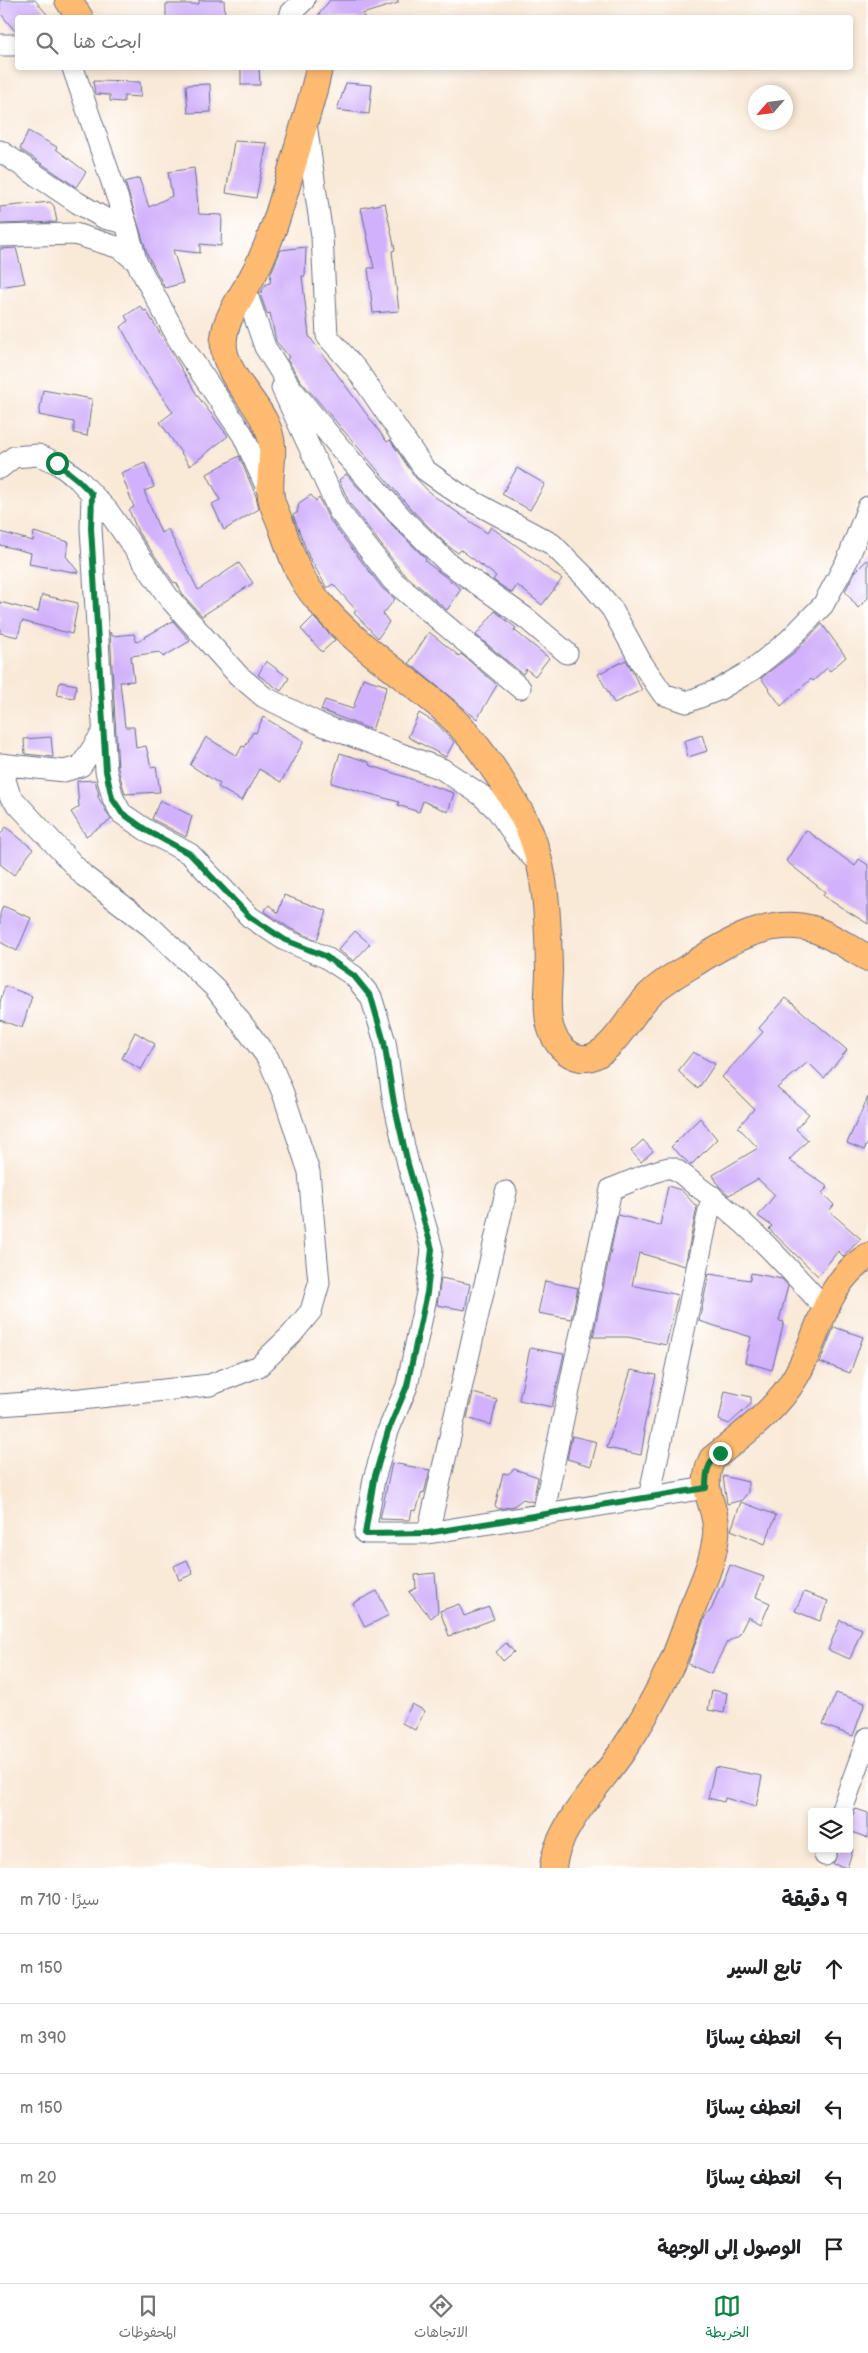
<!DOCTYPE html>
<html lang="ar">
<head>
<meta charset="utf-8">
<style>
	:root { --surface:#fff; --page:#f2f2f2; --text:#202124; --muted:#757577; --line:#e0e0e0; --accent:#0b8043 }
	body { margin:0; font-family:"Balsamiq Sans","Playpen Sans Arabic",sans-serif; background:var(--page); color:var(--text); direction:rtl }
	.controls { position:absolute; right:15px; bottom:15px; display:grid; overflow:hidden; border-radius:5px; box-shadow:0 2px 8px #0003 }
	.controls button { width:45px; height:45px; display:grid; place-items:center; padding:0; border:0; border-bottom:1px solid var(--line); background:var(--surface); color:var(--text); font:25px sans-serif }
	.compass { position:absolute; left:748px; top:85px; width:45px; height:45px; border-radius:50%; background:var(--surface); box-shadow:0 2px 8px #0003; rotate:242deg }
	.stop { position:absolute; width:15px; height:15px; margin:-11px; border:4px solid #0b8043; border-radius:50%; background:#fff }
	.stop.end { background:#0b8043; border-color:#fff; box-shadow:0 1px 5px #0008 }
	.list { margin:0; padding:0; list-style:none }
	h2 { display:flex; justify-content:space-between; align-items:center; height:65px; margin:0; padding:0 20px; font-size:21px }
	h2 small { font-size:16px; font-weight:400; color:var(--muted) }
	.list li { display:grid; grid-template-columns:32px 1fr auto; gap:15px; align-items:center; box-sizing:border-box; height:70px; padding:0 20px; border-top:1px solid var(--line) }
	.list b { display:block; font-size:19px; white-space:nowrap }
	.list em { font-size:16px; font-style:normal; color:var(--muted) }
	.icon { flex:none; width:28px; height:28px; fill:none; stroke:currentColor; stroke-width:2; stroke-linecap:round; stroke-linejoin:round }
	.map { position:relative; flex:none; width:868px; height:1868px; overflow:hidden; direction:ltr }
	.search { position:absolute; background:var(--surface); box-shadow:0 2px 8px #0003; left:15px; right:15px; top:15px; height:55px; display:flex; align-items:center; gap:12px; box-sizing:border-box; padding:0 18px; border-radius:5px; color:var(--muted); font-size:19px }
	.sheet { height:415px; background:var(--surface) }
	nav { display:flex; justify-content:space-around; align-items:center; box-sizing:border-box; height:70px; border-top:1px solid var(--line); background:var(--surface); font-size:14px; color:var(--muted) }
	nav a { display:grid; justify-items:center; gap:2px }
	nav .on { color:var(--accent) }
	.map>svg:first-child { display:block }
	.building { fill:#d1b1fb }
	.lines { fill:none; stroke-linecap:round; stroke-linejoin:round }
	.minor-casing { stroke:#697088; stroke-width:23 }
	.major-casing { stroke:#697088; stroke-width:28 }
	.minor { stroke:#fff; stroke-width:21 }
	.major { stroke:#febb71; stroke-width:26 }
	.route { stroke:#0b8043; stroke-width:6 }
</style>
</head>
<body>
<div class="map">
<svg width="868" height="1868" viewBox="0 0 868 1868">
	<rect width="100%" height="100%" fill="#fff"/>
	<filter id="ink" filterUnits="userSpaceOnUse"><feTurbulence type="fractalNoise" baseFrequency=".02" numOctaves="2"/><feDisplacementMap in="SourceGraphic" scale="10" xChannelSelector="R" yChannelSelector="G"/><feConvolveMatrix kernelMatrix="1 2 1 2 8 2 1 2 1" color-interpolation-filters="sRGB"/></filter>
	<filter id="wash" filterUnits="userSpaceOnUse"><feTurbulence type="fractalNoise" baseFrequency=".0096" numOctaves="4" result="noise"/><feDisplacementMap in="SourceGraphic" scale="20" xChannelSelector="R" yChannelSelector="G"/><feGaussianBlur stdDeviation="1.12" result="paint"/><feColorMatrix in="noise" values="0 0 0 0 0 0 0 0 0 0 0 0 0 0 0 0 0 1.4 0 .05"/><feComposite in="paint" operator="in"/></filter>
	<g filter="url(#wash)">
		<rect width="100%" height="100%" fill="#f9e9d7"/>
		<g id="blocks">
			<path class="building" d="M0 0H35L50 18H18L16 32 0 13Z
				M199 0H224L225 18H166V4H199Z
				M330 0H398V3L362 14 365 18H316Z
				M241 68H259L260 85H241Z
				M93 81 140 82 141 97 124 96V102L110 101V95L95 94Z
				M346 83 372 85 369 114 337 110Z
				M210 84 211 112 188 113 186 85Z
				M28 131 57 147 56 149 86 172 76 187 20 149Z
				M234 141 267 143 256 198 226 193Z
				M194 168 199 214 222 215 221 246 200 244V253L173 250 183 283 165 288 148 256 125 182 139 178 149 207 172 196 168 172Z
				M50 202 54 206 57 222 0 224V207Z
				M385 203 395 250 392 251 399 311 373 313 368 268H374L361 208Z
				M306 247 305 276H302L309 336 387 442 390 440 415 477 431 494 487 533 491 527 562 579 542 605 517 585 512 593 493 580 496 576 461 550 458 553 448 546 411 509 300 380 287 359 289 357 276 341 270 313 267 314 260 294 266 284 270 283 271 273 281 250Z
				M16 248 25 283 0 287V249Z
				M140 306 144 311 146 310 199 398 228 436 190 466 160 422 173 412 144 370 121 327 128 321 125 316Z
				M43 390 92 399 87 436 74 433V422L39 415Z
				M239 456 256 496 259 509 224 530 212 504 220 500 207 474Z
				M145 463 154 487 144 491 161 533 168 529 198 590 239 563 253 583 202 616 184 596 176 582 174 583 138 532 129 510 134 507 121 473Z
				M517 468 545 484 530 510 502 494Z
				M346 474 393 526 426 559 425 561 461 589 447 610 402 572 350 504 339 480Z
				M311 495 316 501 319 498 329 519 383 589 395 599 383 614 389 622 378 638 354 613 356 610 333 584 327 588 309 557 293 515 297 513 299 503Z
				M0 532 33 541 34 532 69 542 66 556 79 573 29 564 31 553 0 545Z
				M868 559V598L858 608 845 591 855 572Z
				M42 595 78 603 72 634 22 621 18 637 0 633V602L38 612Z
				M495 611 516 628 514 630 549 658 535 676 526 669 523 674 476 635Z
				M313 617 335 640 322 652 301 629Z
				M173 621 190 641 163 657 160 652 131 656 134 681 120 682 125 727H134L136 748 146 746 151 767 156 766 160 792 125 794 118 769 110 632 112 636 134 634 136 642Z
				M822 624 846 657 830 671 827 668 813 681 811 679 781 706 761 678 796 651Z
				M429 632 459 656 461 654 497 685 477 719 409 663Z
				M626 660 642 690 614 703 598 674Z
				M266 661 289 678 281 691 258 675Z
				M363 678 387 686 372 730 321 710 325 700 353 709Z
				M60 682 77 685 74 698 57 695Z
				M419 713 436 723 454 742 446 757 408 737Z
				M263 717 304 741 281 782 259 769 242 801 218 787 220 784 190 765 206 737 237 756 242 746 245 747 253 732 256 733Z
				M702 735 707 751 688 757 684 741Z
				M51 737 53 757 25 754 24 739Z
				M340 753 369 762V765L454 793 448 812 423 801 419 812 398 805 399 802 331 783Z
				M95 780 99 795H97L111 820 86 836 71 812 79 807 77 781Z
				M160 800 192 816 186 837 152 819Z
				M6 827 33 849 14 875 0 864V835Z
				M806 830 855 866 859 859 868 865V924L823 896 825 892 786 861Z
				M284 895 327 911 317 940 291 929 264 911 269 905 278 913Z
				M3 906 31 918 17 951 0 942V914Z
				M355 931 370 944 354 961 338 950Z
				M5 986 32 996 22 1028 0 1020V1002Z
				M786 998 847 1050 824 1078 808 1062 777 1088 809 1114 796 1129 808 1140 789 1160 828 1187 822 1193 834 1205 829 1211 861 1239 843 1256 838 1251 818 1276 769 1229 772 1226 758 1216 775 1195 758 1179 729 1195 719 1186 713 1175 758 1148 738 1127 754 1109 722 1077 763 1032 759 1028Z
				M135 1032 155 1044 141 1070 122 1058Z
				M693 1052 715 1064 698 1089 678 1071Z
				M868 1097V1142L864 1150 847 1143Z
				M700 1118 717 1139 691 1165 671 1147Z
				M643 1140 653 1151 641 1162 631 1151Z
				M668 1186 681 1190 697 1207 685 1266 639 1253 632 1285 678 1295 666 1345 628 1337H593L618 1215 660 1226Z
				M751 1273 782 1279 788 1286 779 1321 784 1322 772 1370 745 1362 751 1337 699 1321 709 1274 750 1280Z
				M441 1278 470 1284 465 1310 437 1305Z
				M545 1281 578 1288 571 1319 538 1313Z
				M834 1327 863 1337 850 1373 820 1362Z
				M530 1348 564 1354 552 1407 519 1400Z
				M631 1370 656 1375 643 1431H645L641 1455 607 1448Z
				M725 1391 751 1397V1404L729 1424 719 1420Z
				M473 1393 497 1400 491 1425 467 1418Z
				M572 1436 597 1442 591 1466 567 1459Z
				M392 1463 430 1470 424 1493 422 1492 416 1511 412 1510 410 1520 380 1519Z
				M514 1469 538 1477 533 1502 523 1499 514 1506 499 1509 495 1506 503 1473 508 1474Z
				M723 1476 748 1482V1492L742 1500 727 1504Z
				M741 1502 776 1515 765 1544 731 1530Z
				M187 1560 193 1574 179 1580 174 1566Z
				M730 1565 764 1577 756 1597 770 1603 761 1624 748 1617 739 1635 727 1642 711 1674 688 1664 705 1617 712 1608 720 1587H722Z
				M435 1573 438 1612 431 1618 409 1592 416 1588 415 1575Z
				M377 1591 389 1615 365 1627 353 1603Z
				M804 1592 828 1601 820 1621 795 1611Z
				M459 1604 464 1616 489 1607 494 1619 449 1636 440 1611Z
				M840 1620 862 1629 850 1659 828 1650Z
				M506 1643 514 1652 503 1661 496 1652Z
				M712 1690 727 1693 724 1713 708 1710Z
				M836 1693 865 1703 853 1736 823 1725Z
				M412 1704 425 1711 415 1730 402 1723Z
				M715 1767 762 1776 756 1807 725 1798 724 1802 708 1798Z
				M856 1809 868 1813V1838L849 1831V1821Z
				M839 1849H853L847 1868 833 1864Z"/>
		</g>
	</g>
	<g filter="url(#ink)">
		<use href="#blocks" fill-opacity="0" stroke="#697088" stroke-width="1"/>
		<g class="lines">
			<g class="minor-casing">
				<path id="minor" d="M290 18 291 13 304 0
					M0 45H18
					M73 68 126 223 136 261
					M306 124 322 236 327 336 357 370 425 470 459 494 552 544 586 578 612 609 641 662 663 694 687 702 718 690 752 670 788 641 823 605 848 559 868 507
					M0 151 78 203 104 218 126 223
					M0 236 75 234 120 248 136 261 180 342 243 435 270 495
					M245 289 265 347 290 387 346 455 402 518 448 563 527 619 567 653
					M282 388 339 511 393 581 520 688
					M0 468 14 457 38 455 57 463 78 479 108 511 169 598 238 675 264 697 322 725 442 769 481 795 497 810 521 845 539 864
					M92 494 91 528 106 771 113 798 121 813 146 830 190 854 250 917 285 940 325 957 354 976 371 997 385 1042 394 1103 408 1164 432 1249 427 1293 407 1386 388 1431 374 1479 365 1533H428L706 1488
					M0 764 64 771 81 766 103 732
					M0 1405 81 1399 210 1385 259 1366 292 1334 311 1311 319 1283 309 1172 283 1093 268 1058 215 988 150 926 84 876 10 796 5 780 7 765
					M649 1498 712 1196
					M543 1515 611 1189C623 1185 664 1166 672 1168 680 1171 690 1181 697 1186 748 1222 783 1262 824 1307
					M428 1533 506 1192
					M841 1812 868 1738
					M825 1855 827 1849"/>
			</g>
			<g class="major-casing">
				<path id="major" d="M68 0 80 18
					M319 68C314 94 305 120 298 146 285 191 274 238 251 279 239 301 218 327 225 354 232 381 255 400 266 424 279 451 267 471 271 497 272 506 278 516 281 525 290 551 298 577 316 598 352 643 401 673 444 710 477 740 502 779 523 817 547 862 548 920 549 970 549 988 545 1011 551 1029 555 1042 566 1056 581 1058 609 1062 632 1011 649 995 662 982 677 974 692 965 727 942 772 915 816 930 834 937 851 949 868 958
					M553 1868C556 1828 600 1784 622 1752 641 1724 657 1695 671 1665 679 1648 685 1630 691 1612 701 1587 713 1563 716 1536 719 1506 697 1492 712 1459 742 1435 777 1410 796 1376 820 1335 824 1283 868 1256"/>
			</g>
			<use href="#minor" class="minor"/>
			<use href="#major" class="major"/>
		</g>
	</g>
	<g class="lines" filter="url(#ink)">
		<path class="route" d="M57 463 78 480 92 494 91 528 106 771 112 798 122 813 146 830 190 854 250 917 285 940 325 956 354 976 371 997 384 1042 394 1103 408 1164 432 1249 427 1293 407 1386 388 1431 374 1479 365 1534 428 1533 706 1488C706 1473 707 1463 720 1453"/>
	</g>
</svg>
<div class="controls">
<button><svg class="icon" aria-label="layers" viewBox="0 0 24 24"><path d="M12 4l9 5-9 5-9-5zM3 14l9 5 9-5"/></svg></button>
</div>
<svg class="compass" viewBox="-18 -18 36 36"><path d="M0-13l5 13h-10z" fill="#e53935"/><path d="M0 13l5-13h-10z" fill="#757577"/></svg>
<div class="stop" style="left:57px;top:463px"></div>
<div class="stop end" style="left:720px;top:1453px"></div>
<div class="search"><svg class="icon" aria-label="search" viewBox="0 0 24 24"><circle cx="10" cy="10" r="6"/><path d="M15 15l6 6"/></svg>ابحث هنا</div>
</div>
<section class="sheet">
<h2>9 دقيقة<small>سيرًا · 710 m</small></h2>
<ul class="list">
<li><svg class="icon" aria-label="ahead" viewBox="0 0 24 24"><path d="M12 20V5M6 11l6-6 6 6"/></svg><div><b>تابع السير</b></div><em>150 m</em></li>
<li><svg class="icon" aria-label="left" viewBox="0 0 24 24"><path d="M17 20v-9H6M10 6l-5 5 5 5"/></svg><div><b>انعطف يسارًا</b></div><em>390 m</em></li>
<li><svg class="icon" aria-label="left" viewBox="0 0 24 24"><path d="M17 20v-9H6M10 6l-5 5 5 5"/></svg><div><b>انعطف يسارًا</b></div><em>150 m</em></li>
<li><svg class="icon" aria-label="left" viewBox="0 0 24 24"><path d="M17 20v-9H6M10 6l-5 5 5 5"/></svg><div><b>انعطف يسارًا</b></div><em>20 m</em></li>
<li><svg class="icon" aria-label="arrive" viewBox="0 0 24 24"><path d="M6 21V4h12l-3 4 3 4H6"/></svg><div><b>الوصول إلى الوجهة</b></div></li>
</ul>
</section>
<nav>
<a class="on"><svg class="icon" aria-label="map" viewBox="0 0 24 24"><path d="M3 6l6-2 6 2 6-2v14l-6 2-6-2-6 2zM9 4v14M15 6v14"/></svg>الخريطة</a>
<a><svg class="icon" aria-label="directions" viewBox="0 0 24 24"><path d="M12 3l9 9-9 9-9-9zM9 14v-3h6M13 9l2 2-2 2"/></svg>الاتجاهات</a>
<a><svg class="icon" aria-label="saved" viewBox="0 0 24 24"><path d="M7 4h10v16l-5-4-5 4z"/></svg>المحفوظات</a>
</nav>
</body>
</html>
